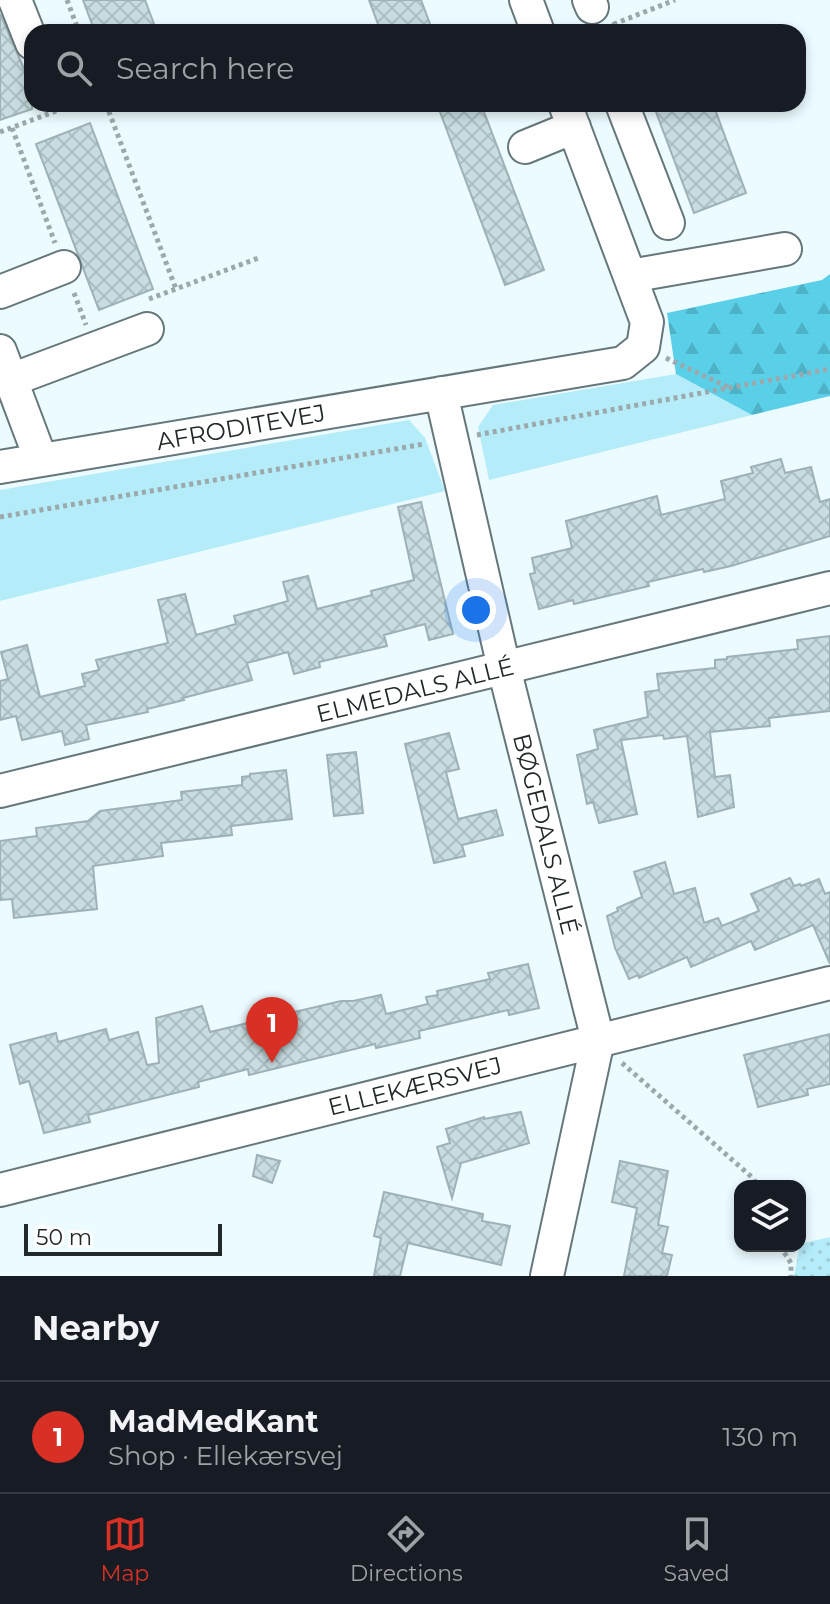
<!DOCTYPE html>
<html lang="en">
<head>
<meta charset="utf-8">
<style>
	:root { --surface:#171b24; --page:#20242c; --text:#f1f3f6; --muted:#9ea1a6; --line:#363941; --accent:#d93025 }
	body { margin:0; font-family:Montserrat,sans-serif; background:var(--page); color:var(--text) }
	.controls { position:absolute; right:24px; bottom:24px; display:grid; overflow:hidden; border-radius:16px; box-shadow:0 4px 12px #0003 }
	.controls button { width:72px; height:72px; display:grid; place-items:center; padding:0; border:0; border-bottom:2px solid var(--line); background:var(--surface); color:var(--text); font:40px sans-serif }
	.scale { position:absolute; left:24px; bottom:20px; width:198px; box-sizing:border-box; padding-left:8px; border:4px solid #21282a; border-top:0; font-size:22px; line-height:28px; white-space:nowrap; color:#21282a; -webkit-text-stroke:6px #fff; paint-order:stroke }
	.you { position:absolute; left:476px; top:610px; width:28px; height:28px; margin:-20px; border:6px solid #fff; border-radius:50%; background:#1a73e8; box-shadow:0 0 0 12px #1a73e833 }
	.badge { display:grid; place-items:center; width:52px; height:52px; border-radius:50%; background:var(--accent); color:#fff; font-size:26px; font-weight:700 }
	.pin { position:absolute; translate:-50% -66px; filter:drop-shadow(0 2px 4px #0008) }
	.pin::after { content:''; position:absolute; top:42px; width:28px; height:24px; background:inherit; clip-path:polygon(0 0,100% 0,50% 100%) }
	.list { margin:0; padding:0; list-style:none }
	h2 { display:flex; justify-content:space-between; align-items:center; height:104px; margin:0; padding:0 32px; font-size:34px }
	h2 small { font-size:26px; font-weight:400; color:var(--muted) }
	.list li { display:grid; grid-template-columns:52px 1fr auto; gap:24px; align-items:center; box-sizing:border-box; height:112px; padding:0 32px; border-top:2px solid var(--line) }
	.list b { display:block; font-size:30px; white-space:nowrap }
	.list p { margin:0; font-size:26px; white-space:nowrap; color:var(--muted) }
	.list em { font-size:26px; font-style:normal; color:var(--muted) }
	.icon { flex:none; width:44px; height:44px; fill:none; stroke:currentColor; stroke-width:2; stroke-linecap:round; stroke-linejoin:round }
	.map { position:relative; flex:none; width:830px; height:1276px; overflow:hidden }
	.search { position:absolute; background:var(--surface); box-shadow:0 4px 12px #0003; left:24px; right:24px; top:24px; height:88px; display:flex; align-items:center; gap:20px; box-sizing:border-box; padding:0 28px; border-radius:24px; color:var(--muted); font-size:30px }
	.sheet { height:216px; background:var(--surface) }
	nav { display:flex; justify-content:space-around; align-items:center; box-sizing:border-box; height:112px; border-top:2px solid var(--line); background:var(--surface); font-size:22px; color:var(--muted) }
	nav a { display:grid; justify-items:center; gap:4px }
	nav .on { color:var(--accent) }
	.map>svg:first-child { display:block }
	.green { fill:#b5ecf9 }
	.forest { fill:url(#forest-firs) }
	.park { fill:url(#park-dots) }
	.building { fill:url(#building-cross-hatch); stroke:#9eb1b6; stroke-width:2 }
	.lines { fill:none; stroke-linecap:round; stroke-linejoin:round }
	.minor-casing { stroke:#66777c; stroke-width:36 }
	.path { stroke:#9ca9ac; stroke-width:5; stroke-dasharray:4 4; stroke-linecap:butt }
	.minor { stroke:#fff; stroke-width:32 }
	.labels { text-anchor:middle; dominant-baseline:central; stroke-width:6; stroke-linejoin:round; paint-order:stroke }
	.street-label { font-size:24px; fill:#21282a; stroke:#fff }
</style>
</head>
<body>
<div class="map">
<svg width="830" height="1276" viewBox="0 0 830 1276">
	<defs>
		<pattern id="forest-firs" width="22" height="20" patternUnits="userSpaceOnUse" patternTransform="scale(2)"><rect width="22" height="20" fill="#59cfe8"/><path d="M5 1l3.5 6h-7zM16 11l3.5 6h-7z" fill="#4db2c7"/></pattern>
		<pattern id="park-dots" width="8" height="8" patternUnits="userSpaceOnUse" patternTransform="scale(2)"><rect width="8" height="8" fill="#b5ecf9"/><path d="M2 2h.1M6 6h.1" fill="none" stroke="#9bcad6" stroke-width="1.8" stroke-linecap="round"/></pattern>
		<pattern id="building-cross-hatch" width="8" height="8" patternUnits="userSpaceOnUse" patternTransform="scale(2)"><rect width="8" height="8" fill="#c9dde1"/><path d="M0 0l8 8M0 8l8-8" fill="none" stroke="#acbec1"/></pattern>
	</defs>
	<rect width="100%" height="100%" fill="#ebfbff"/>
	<path class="green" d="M676 374 752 415 489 480 478 427 493 405Z
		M409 420 425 438 445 491 0 601V490Z"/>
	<path class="forest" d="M830 274V396L752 415 676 374 667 313 822 280Z"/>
	<path class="park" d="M830 1237V1276H794L800 1244Z"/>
	<path class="building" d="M83 0H145L157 32H95Z
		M369 0H421L433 32H381Z
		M0 14 32 87V109L0 120Z
		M437 104H481L544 270 505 285Z
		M653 104H713L746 193 694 213Z
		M90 123 153 289 99 310 36 144Z
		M781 459 785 473 811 467 820 502 830 499V536L731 566 704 572 703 569 648 582 649 586 574 604 573 600 539 609 530 574 535 573 532 558 572 548 566 521 657 496 661 515 725 499 721 481 753 473 751 467Z
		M421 502 453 634 429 640 425 624 384 635 387 646 319 662 320 667 294 674 288 652 247 663 252 680 183 698 184 700 147 709 148 712 86 725 89 739 65 745 62 731 22 740 16 716 0 720V681L8 679 1 652 27 645 40 697 85 686 82 674 99 670 96 660 168 643 158 600 185 594 196 635 236 624 234 616 288 601 283 582 308 576 317 609 372 595 371 591 414 580 398 507Z
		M830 636V711L769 718 770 726 710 732 715 777 730 775 734 807 698 817 687 736 664 739 663 735 621 740 637 814 599 823 593 802 587 804 577 755 598 749 594 730 648 717 645 692 659 690 657 674 715 668V660L727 659V657L798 649 797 640Z
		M449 733 459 769 446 772 458 819 496 810 503 835 462 845 465 856 434 863 405 744Z
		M356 752 363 813 334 816 327 755Z
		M286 770 292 819 231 826 232 835 161 843 163 856 93 866 97 909 14 918 12 899 0 900V841L37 836 36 828 88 821 100 811 182 800 181 792 242 785V777L250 776V774Z
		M665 862 674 894 695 888 704 923 718 918 722 926 759 911 751 894 790 878 794 886 800 884 801 886 819 879 825 894 830 892V964L813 925 755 950 751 941 691 967 687 957 639 978 638 975 629 979 615 948 607 916 618 911 617 908 642 897 634 872Z
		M528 964 539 1008 509 1015 508 1010 419 1031 420 1038 376 1048 375 1044 249 1075 248 1069 198 1082 199 1087 88 1115 90 1122 44 1133 29 1081 20 1084 10 1045 56 1033 58 1042 106 1029 109 1040 138 1032 147 1065 159 1063 156 1018 202 1006 210 1032 341 1001H353L381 995 386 1014 428 1004 426 997 438 995 437 991 490 979 488 973Z
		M830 1034V1084L807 1089 808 1095 758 1107 744 1055Z
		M521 1112 529 1143 461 1163 452 1198 437 1147 450 1143 446 1129 484 1117V1119Z
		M257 1155 280 1161 272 1183 253 1176Z
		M620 1161 668 1171 658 1225 668 1227 662 1253 672 1255 667 1276H624L637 1208 612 1202Z
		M384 1192 483 1214 482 1221 510 1226 501 1265 408 1243 400 1276H374L381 1238 374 1236Z"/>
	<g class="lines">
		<g class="minor-casing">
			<path id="minor" d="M15 0 32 43
				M526 0 538 32
				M589 0 592 7
				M622 104 668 223
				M525 147 574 127
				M630 276 785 249
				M0 292 64 267
				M0 351 41 460
				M11 380 147 329
				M441 393 504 668 598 1040 547 1276
				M0 467 623 363 643 347 647 322 565 104
				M0 791 830 588
				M0 1190 830 983"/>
		</g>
		<path class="path" d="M67 0 79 32
			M617 32 614 24 675 0
			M106 104 176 289
			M12 128 55 243
			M0 132 75 104
			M74 293 86 325
			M149 299 261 257
			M666 358 728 387
			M477 435 830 369
			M0 517 424 444
			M622 1063 754 1179 756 1186
			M780 1246 791 1263V1276"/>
		<use href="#minor" class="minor"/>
	</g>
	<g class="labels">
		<g class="street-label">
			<text transform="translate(241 427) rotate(-10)">AFRODITEVEJ</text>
			<text transform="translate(415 690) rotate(-14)">ELMEDALS ALLÉ</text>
			<text transform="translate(546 834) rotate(76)">BØGEDALS ALLÉ</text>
			<text transform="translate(415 1086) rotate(-14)">ELLEKÆRSVEJ</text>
		</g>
	</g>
</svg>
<div class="controls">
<button><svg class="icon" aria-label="layers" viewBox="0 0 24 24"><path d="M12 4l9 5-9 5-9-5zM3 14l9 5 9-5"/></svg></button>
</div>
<div class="scale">50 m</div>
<div class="you"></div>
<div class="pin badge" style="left:272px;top:1063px">1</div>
<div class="search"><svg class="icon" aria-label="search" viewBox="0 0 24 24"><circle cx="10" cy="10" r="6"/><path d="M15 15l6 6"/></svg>Search here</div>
</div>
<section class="sheet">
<h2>Nearby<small></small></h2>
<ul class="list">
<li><span class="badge">1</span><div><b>MadMedKant</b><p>Shop · Ellekærsvej</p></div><em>130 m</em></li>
</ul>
</section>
<nav>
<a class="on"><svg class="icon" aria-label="map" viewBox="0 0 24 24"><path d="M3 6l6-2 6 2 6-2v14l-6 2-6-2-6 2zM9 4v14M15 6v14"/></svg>Map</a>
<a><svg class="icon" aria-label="directions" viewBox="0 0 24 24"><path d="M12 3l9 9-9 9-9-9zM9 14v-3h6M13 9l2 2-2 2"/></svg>Directions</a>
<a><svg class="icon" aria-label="saved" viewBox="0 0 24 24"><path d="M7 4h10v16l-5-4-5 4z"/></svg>Saved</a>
</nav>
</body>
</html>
